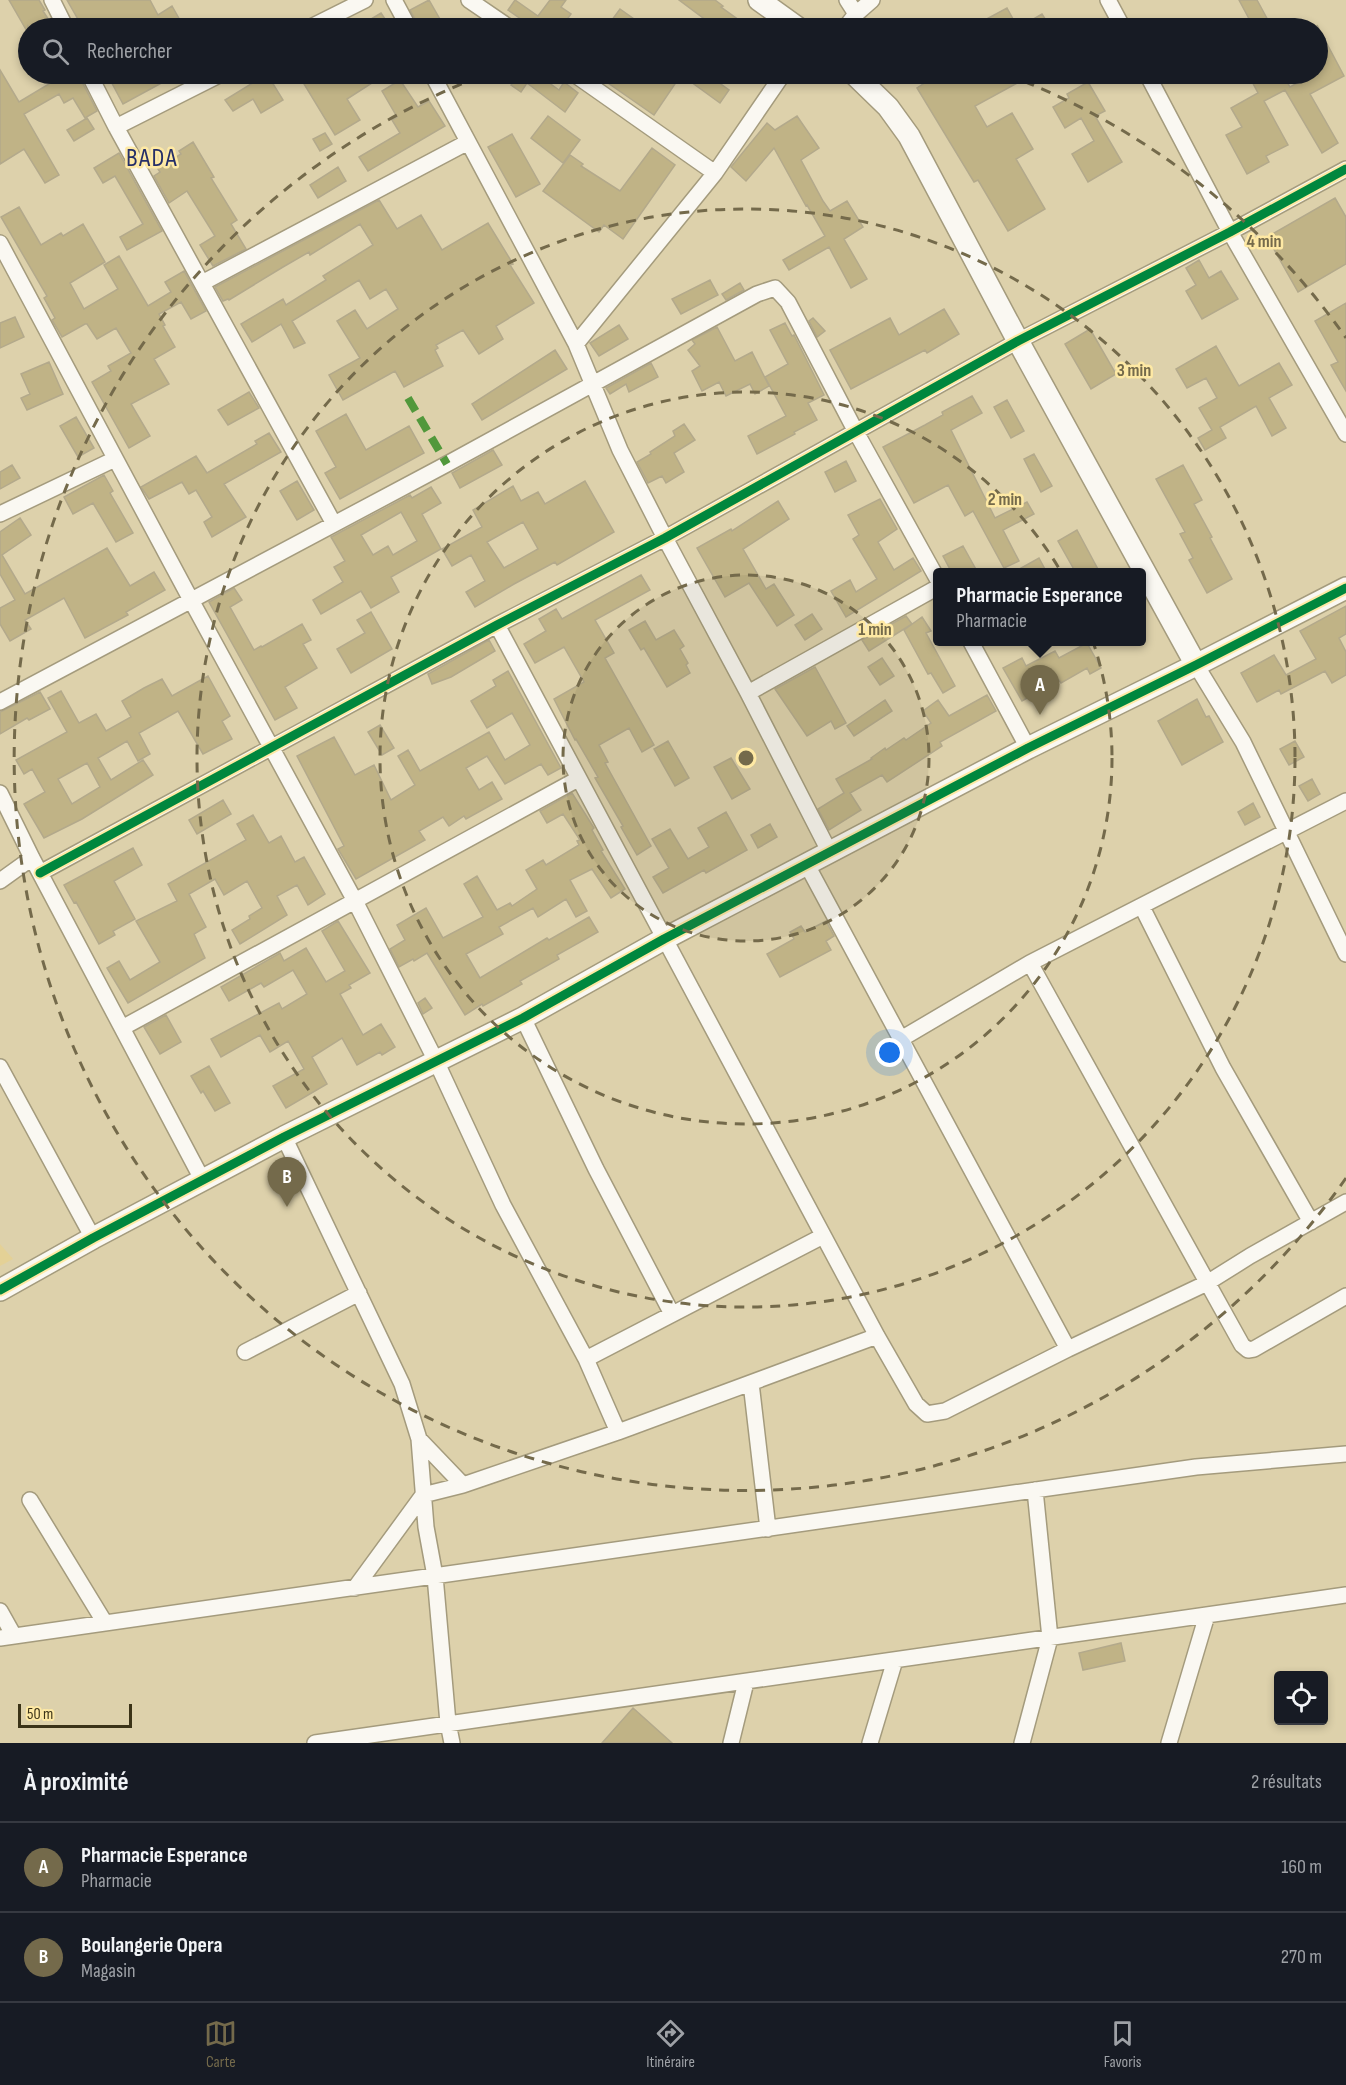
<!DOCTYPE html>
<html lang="fr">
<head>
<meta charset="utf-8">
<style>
	:root { --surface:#171b24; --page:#20242c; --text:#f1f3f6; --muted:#9ea1a6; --line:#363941; --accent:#746a4b }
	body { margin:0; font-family:"Sofia Sans Condensed",sans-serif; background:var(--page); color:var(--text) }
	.controls { position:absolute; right:18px; bottom:18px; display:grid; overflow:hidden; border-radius:6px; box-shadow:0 3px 9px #0003 }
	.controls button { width:54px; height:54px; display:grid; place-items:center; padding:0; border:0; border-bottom:2px solid var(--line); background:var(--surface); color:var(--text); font:30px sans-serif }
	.scale { position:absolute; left:18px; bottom:15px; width:114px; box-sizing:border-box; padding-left:6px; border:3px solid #3b3317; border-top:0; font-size:16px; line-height:21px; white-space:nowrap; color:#3b3317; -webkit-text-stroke:4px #fee9a4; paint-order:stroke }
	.you { position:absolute; left:890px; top:1053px; width:21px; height:21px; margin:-15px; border:4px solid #fff; border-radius:50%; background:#1a73e8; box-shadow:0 0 0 9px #1a73e833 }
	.badge { display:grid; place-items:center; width:39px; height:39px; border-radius:50%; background:var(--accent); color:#fff; font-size:20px; font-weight:700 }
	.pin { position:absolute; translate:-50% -50px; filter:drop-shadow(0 2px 3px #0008) }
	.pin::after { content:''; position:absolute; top:32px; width:21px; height:18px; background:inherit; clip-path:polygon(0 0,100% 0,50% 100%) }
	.popup { position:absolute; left:933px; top:568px; width:213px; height:78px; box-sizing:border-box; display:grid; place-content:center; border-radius:6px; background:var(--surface); filter:drop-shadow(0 2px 4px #0005); font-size:20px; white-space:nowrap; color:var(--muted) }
	.popup b { font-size:22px; color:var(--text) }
	.popup::after { content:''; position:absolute; left:50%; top:100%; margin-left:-12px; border:12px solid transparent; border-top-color:var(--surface) }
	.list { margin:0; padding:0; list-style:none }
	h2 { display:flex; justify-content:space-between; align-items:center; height:78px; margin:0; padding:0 24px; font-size:26px }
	h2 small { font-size:20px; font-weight:400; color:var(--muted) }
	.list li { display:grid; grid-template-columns:39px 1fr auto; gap:18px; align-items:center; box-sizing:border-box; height:90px; padding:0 24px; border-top:2px solid var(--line) }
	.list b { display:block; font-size:22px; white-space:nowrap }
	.list p { margin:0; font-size:20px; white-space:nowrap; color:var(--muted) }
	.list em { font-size:20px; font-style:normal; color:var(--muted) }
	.icon { flex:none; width:33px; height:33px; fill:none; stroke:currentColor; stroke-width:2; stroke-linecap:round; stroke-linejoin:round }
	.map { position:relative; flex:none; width:1346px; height:1743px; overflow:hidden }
	.search { position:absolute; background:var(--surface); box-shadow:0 3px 9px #0003; left:18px; right:18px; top:18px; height:66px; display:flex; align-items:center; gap:15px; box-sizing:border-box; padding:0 21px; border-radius:33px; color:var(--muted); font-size:22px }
	.sheet { height:258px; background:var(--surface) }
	nav { display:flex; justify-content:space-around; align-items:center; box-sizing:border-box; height:84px; border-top:2px solid var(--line); background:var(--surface); font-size:16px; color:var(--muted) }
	nav a { display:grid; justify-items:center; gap:3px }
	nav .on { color:var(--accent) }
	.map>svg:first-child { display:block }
	.built { fill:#e4d196 }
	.building { fill:#c0b386; stroke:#b3a98b; stroke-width:1.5; fill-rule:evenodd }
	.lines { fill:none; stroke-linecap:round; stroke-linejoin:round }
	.street-casing { stroke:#a49b7d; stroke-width:18 }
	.secondary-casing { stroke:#a49b7d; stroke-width:24 }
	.street { stroke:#faf8f2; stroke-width:15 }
	.secondary { stroke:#faf8f2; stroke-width:21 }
	.quiet { stroke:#51983b; stroke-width:8; stroke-dasharray:15 8; stroke-linecap:butt }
	.cycleway-casing { stroke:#fee9a4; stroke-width:13 }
	.cycleway { stroke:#00873e; stroke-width:9 }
	.ring { fill:none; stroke:#746a4b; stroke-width:3; stroke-dasharray:10 8 }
	.labels { text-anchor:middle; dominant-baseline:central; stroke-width:5; stroke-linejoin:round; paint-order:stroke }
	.quarter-label { font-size:26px; letter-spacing:1.5px; fill:#262f68; stroke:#fee9a4 }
	.centre { fill:#746a4b; stroke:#fee9a4; stroke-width:3 }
	.ring-label { font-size:18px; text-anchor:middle; font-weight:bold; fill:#746a4b; stroke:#fee9a4; stroke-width:5; stroke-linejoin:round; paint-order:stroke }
</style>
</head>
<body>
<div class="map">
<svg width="1346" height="1743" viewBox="0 0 1346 1743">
	<rect width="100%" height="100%" fill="#ddd1ab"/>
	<path class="built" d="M0 1244 13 1259 0 1266Z"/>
	<path class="building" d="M9 0H39L45 10 43 11 54 28H30L28 26V33Z
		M67 0H150L158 15 172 6 181 22 170 28H83Z
		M429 0 445 28H420L410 10Z
		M515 0 538 16 550 0H566L561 7 571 14 561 28H529L531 26 508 10Z
		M679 0H715L723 6 721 7 750 28H702L707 21Z
		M1239 0H1257L1269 22 1254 28Z
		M1007 8 1018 28 1042 14 1051 28H970Z
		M620 9 634 19 627 28H606Z
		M381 13 391 28H356Z
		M1317 25 1344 76 1310 94 1338 143 1322 153 1285 90 1264 101 1288 145 1266 156 1269 162 1247 174 1226 135 1242 127 1231 108 1258 93 1248 74H1282L1290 87 1323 69 1317 59Z
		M0 70 19 102 59 78 57 74H78L97 111 85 118 73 98 64 103 59 94 24 114 59 175 45 183 24 149 0 164Z
		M107 74H121L127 83 143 74H178L123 104Z
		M267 74 283 100 261 113 253 99 233 111 225 100Z
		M309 74H366L372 83 347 99 360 120 335 135 301 79Z
		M514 74H537L559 90 564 82 578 93 565 112 527 83 521 92 511 85 518 76Z
		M595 74H617L626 80 630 74H666L677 81 654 115Z
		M680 74H707L729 90 720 103Z
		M921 74H1034L975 106 987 127 1012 113 1033 149 1016 159 1045 209 1008 231 978 180 974 182 917 88 926 82Z
		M400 80 418 107 429 101 445 126 368 171 359 157 400 133 392 120 397 117 382 91Z
		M1088 82 1105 111 1095 116 1122 162 1088 182 1072 154 1094 141 1081 118 1065 128 1053 107 1069 98 1067 94Z
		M548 116 580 140 563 163 531 138Z
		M797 116 819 148 801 160 823 201 830 211 847 201 863 227 844 239 867 279 851 288 829 247 789 270 783 260 825 236 807 205 806 206 774 148 746 181 731 167 767 123 775 130Z
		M87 118 94 129 74 141 67 130Z
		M325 133 332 144 320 151 313 139Z
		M512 134 540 184 516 197 488 147Z
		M193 142 214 177 211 178 237 220 231 224 246 249 213 266 200 245 215 236 187 191 169 203 154 176 160 172 158 169 181 154 179 151Z
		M652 148 675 165 623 239 604 225 599 232 543 191 570 155 583 164 581 166 620 191Z
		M119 153 162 231 127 250 120 237 143 224 115 176 103 183 94 168Z
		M338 167 346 181 318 198 310 185Z
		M1335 198 1346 217V264L1298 292 1267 237Z
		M379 200 397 229 421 215 442 250 488 223 513 264 510 265 534 303 496 326 503 339 479 354 463 330 436 345 438 348 435 350 443 366 404 387 395 371 343 400 329 375 360 358 337 321 355 310 367 329 398 309 386 289 370 299 359 280 292 321 305 343 294 348 281 324 252 342 241 324 283 299 286 305 326 280 323 276 373 245 360 224 310 255 309 252 283 267 229 300 228 299 223 301 215 287Z
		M19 207 41 245 61 233 63 236 83 224 105 262 70 283 84 309 118 289 104 265 119 256 148 306 171 292 165 282 184 271 206 311 191 319 181 302 159 314 165 325 163 326 175 347 154 359 169 384 131 404 150 436 129 448 92 382 111 371 108 366 131 353 116 328 97 339 87 324H85L62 337 52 320 55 318 44 298 47 296 1 217Z
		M1199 260 1209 278 1221 271 1238 299 1202 319 1186 291 1196 285 1186 268Z
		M710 280 718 295 681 314 672 299Z
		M740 283 744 290 726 300 722 294Z
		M1346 303V391L1331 365 1338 362 1315 321Z
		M944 309 959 334 927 353 925 350 851 389 830 350 890 318 899 335Z
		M15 317 24 337 0 348V323Z
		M813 318 825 331 817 337 809 321Z
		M785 323 792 336 794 335 824 395 808 403 817 420 794 432 795 434 757 454 748 436 786 416 765 377 788 364 770 330Z
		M619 325 628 339 599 356 590 343Z
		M717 327 735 361 752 352 769 386 755 394 750 384 726 396 719 382 702 391 692 371 700 366 688 350 695 344 692 340Z
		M1090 329 1116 374 1091 389 1065 344Z
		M1216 346 1239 386 1279 363 1292 385 1269 398 1286 428 1272 436 1256 406 1220 427 1226 438 1205 450 1198 438 1212 430 1199 408 1217 398 1206 378 1187 388 1176 369Z
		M555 350 567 369 482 420 472 404Z
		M49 362 63 394 27 410 21 398 30 394 21 374Z
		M651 363 658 377 629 392 626 384 610 394 606 388Z
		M249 392 259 408 228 425 218 410Z
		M972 396 982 413 951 430 995 518 1027 502 1034 514 1003 530 1019 561 1004 568 973 511 965 516 948 485 914 503 883 447 925 425 943 415 942 412Z
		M1007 400 1024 431 1011 438 994 407Z
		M346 414 366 450 409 426 424 453 340 499 325 473 336 467 316 431Z
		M76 417 94 448 78 457 60 426Z
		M684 424 695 440 674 453 684 472 666 483 662 476 648 483 637 462 651 454 650 452 675 436 673 431Z
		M269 433 281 452 224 484 246 517 212 537 204 522 212 517 196 490 189 494 182 482 149 499 141 487 196 456 207 473 257 444 255 441Z
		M493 450 502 465 460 488 452 473Z
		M1034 454 1052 486 1041 492 1024 459Z
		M846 461 856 481 835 492 825 472Z
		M12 465 20 478 0 489V472Z
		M1183 465 1202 500 1194 504 1212 537 1210 538 1232 579 1207 593 1189 560 1193 558 1180 534 1185 532 1156 479Z
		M104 475 113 491 110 493 133 533 116 542 93 503 73 514 64 497Z
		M297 481 314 510 297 520 280 491Z
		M585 481 614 532 557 565 555 562 514 584 475 607 466 592 485 581 471 555 452 566 442 549 482 527 473 510 513 486 521 501 538 492 545 504ZM523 522 538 549 504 568 487 542Z
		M431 487 441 503 422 514 441 549 391 577 399 592 371 608 361 591 321 614 313 600 343 582 334 567 345 561 331 537 410 495 412 498ZM401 512 417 541 393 555 388 546 373 555 361 535Z
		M880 499 897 529 878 542 894 570 913 558 921 571 846 617 831 591 850 580 856 592 877 579 853 539 859 535 848 515Z
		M778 501 789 519 743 549 766 589 774 584 794 615 777 626 749 583 725 597 697 548 731 529 732 531Z
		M20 518 31 535 2 555 25 594 107 548 130 586 154 572 165 590 126 612 128 615 85 638 64 598 25 620 31 629 10 641 0 624V608L15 600 0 574V532Z
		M1077 530 1100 573H1076L1058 541Z
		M963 546 978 573H952L943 556Z
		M1039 558 1047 573H1012Z
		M641 575 650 590 595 620 614 653 605 658 654 745 642 752 629 728 599 745 608 762 605 763 651 846 637 855 621 827 623 826 595 778 598 777 576 739 575 740 554 699 584 682 564 647 535 663 524 644 546 631 539 619 556 609 562 619Z
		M234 588 242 600 230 607 254 650 261 646 262 647 302 624 311 640 303 644 317 668 285 687 297 708 275 720 209 602Z
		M1346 606V634L1339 638 1346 652V675L1332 683 1325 671 1281 694 1279 690 1257 702 1241 673 1274 655 1286 675 1316 659 1300 631Z
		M371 612 392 649 351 673 337 649 365 633 357 620Z
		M812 614 822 629 805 640 795 625Z
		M906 616 912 624 869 651 862 640Z
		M922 617 931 631 926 633 955 686 943 693 931 673 928 674 904 630Z
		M645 621 656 640 674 630 684 646 680 649 688 663 686 665 690 673 667 687 644 648 641 650 629 630Z
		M489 640 495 651 451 677 432 684 428 674Z
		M1087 643 1101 668 1090 674 1087 668 1061 683 1059 680 1022 701 1003 668 1022 658 1026 666 1055 651 1059 658Z
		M882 658 894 676 880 685 868 667Z
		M815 667 846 723 835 729 831 721 807 736 775 689Z
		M508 671 561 768 548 775 541 764 505 784 487 756 466 768 479 790 492 782 502 799 466 819 464 816 449 826 443 817 419 831 425 840 356 879 338 849 344 846 297 756 334 737 355 775 374 765 391 800 415 785 398 756 408 750 420 771 489 732 505 760 530 745 512 713 487 728 471 701 496 686 493 680Z
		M208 676 230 716 222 721 232 739 203 754 178 711 139 733 150 754 138 761 127 741 98 758 111 780 143 760 153 775 82 819 44 838 24 804 45 792 32 769 24 774 16 760 67 732 48 698 61 691 79 723 96 714 106 731 131 717 122 701 144 688 162 679 172 696ZM87 763 100 787 72 804 58 779Z
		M40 692 50 709 29 720 27 718 0 734V712Z
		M987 695 996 711 940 742 942 746 887 782 882 775 850 793 861 810 829 830 818 809 844 793 836 779 872 759 871 758 885 748 886 750 904 738 906 740 931 723 923 711 938 700 949 716Z
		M1197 699 1206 717 1209 716 1223 742 1182 765 1158 721Z
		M885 700 892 711 854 736 847 726Z
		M380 725 394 748 382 755 368 732Z
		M668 741 689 778 675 786 654 749Z
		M1295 741 1304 757 1289 765 1280 749Z
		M731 758 750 789 732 799 714 767Z
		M1312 779 1320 794 1308 801 1299 786Z
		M572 793 594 828 592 830 603 850 601 851 625 889 611 898 592 869 570 880 587 911 576 917 566 899 538 917 533 908 499 927 503 934 466 954 480 978 547 938 549 940 589 917 598 932 557 955 559 959 520 981 522 984 483 1006 482 1004 465 1015 427 953 414 961 413 959 399 967 390 949 405 940 397 925 426 908 443 938 483 917 464 884 477 876 497 910 510 903 512 906 537 889 526 870 543 860 546 865 579 845 577 841 580 840 563 814 547 823 540 811Z
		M223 800 231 814 197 834 189 820Z
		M1253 803 1260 817 1245 825 1238 812Z
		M726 812 747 850 706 873 704 870 663 893 653 877 669 868 652 839 670 829 688 859 709 847 698 828Z
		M253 815 269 843 281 836 295 862 304 857 325 894 308 905 297 885 277 896 287 915 240 944 232 930 250 919 249 916 262 908 247 881 224 895 215 879 189 894 206 927 194 934 205 958 128 1003 107 968 119 961 130 980 160 962 136 921 177 901 168 884 246 840 237 824Z
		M770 824 777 837 758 848 751 835Z
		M133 848 142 865 114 881 135 919 113 931 115 935 99 944 76 902 74 903 64 885Z
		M338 921 370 973 349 985 351 988 340 994 363 1035 381 1024 395 1047 382 1055 380 1052 357 1065 342 1038 312 1057 327 1084 286 1108 273 1086 304 1069 288 1041 270 1052 260 1035 221 1057 211 1039 279 1003 282 1009 307 994 293 970 264 987 261 983 229 1001 221 987 280 953 284 961 306 948 326 982 345 971 322 931Z
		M826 921 834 936 826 941 831 950 780 977 767 954 794 939 790 932 801 926 805 932Z
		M425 998 432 1008 423 1014 418 1003Z
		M166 1015 181 1042 160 1054 144 1027Z
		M209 1066 230 1103 215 1111 203 1091 201 1093 191 1076Z
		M1121 1643 1125 1661 1083 1670 1079 1653Z
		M633 1708 672 1743H602Z"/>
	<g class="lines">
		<g class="street-casing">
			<path id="street" d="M52 0 66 28
				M394 0 409 28
				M469 0 510 28
				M1108 0 1123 28
				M856 14 872 0
				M309 28 365 0
				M845 28 856 14 847 0
				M89 74 116 127 334 524
				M432 74 576 344 620 450 665 538 748 693 830 853
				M574 74 715 173
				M1147 74 1230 232 1346 434
				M116 127 221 74
				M0 243 191 600 355 901 436 1061 503 1205 586 1359 618 1432
				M202 283 468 142
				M576 344 715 173 783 74
				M0 514 115 459
				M497 625 877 1336 916 1404 927 1414 945 1411 1068 1349 1207 1283 1250 1256 1346 1202
				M971 642 1028 748
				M1196 665 1243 742 1346 954
				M748 693 938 587
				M0 702 447 464 757 294 775 288 788 302 856 432 938 580
				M0 793 32 858 203 1181
				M807 865 1068 1349
				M40 873 497 625 665 538 1018 341 1230 232 1346 169
				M0 881 32 858
				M1142 907 1223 1068 1311 1222
				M1030 963 1242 1345 1248 1350 1254 1349 1346 1296
				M523 1018 596 1169 672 1314
				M122 1028 578 779
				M901 1039 1030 963 1346 801
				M0 1067 93 1238
				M284 1137 402 1384 419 1439 426 1527 435 1576 448 1723 452 1743
				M245 1352 359 1293
				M586 1359 823 1236
				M751 1383 768 1529
				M419 1439 463 1485
				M30 1500 105 1623
				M355 1588 423 1495 463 1485 618 1432 877 1336
				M0 1611 14 1636
				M0 1638 1196 1467 1346 1454
				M315 1743 1346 1595
				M731 1743 746 1682
				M870 1743 895 1660
				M1022 1743 1050 1638 1035 1490
				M1169 1743 1207 1615"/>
		</g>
		<g class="secondary-casing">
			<path id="secondary" d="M759 0 798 28
				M854 74 888 107 909 136 1018 341 1196 665
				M0 1290 93 1238 284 1137 523 1018 664 939 1028 748 1196 665 1346 588"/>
		</g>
		<use href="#street" class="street"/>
		<use href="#secondary" class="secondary"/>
		<path class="quiet" d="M408 398 447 464"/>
		<g class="cycleway-casing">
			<path id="cycleway" d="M40 873 497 625 665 538 1018 341 1230 232 1346 169
				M0 1290 93 1238 284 1137 523 1018 664 939 1028 748 1196 665 1346 588"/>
		</g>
		<use href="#cycleway" class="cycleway"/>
	</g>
	<circle cx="746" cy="758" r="183" fill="#746a4b" fill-opacity=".12"/>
	<g class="ring">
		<circle cx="746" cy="758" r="183"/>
		<circle cx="746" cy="758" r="366"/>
		<circle cx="746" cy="758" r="549"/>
		<path d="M1346 1178A732 732 0 1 1 484 75M689 28A732 732 0 0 1 803 28M1008 75A732 732 0 0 1 1346 338"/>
	</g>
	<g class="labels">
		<g class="quarter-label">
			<text x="152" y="158">BADA</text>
		</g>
	</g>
	<circle cx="746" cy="758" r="9" class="centre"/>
	<g class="ring-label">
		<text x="1264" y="247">4 min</text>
		<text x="1134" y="376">3 min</text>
		<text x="1005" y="505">2 min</text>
		<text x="875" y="635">1 min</text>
	</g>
</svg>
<div class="controls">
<button><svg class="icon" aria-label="locate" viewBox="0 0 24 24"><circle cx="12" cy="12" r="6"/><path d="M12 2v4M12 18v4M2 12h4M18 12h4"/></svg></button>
</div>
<div class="scale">50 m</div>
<div class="you"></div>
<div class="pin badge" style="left:1040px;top:715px">A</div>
<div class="popup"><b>Pharmacie Esperance</b>Pharmacie</div>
<div class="pin badge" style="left:287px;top:1207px">B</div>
<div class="search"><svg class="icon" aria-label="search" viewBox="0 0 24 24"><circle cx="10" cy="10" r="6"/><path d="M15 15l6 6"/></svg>Rechercher</div>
</div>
<section class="sheet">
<h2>À proximité<small>2 résultats</small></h2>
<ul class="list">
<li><span class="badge">A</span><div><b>Pharmacie Esperance</b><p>Pharmacie</p></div><em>160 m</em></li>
<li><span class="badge">B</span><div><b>Boulangerie Opera</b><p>Magasin</p></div><em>270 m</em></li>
</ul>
</section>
<nav>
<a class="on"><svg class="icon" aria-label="map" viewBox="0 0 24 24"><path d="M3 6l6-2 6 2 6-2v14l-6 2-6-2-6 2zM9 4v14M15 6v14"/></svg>Carte</a>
<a><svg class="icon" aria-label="directions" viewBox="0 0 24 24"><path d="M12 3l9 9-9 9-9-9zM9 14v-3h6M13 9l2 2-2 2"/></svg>Itinéraire</a>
<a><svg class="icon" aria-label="saved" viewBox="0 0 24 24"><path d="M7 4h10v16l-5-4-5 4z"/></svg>Favoris</a>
</nav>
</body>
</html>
